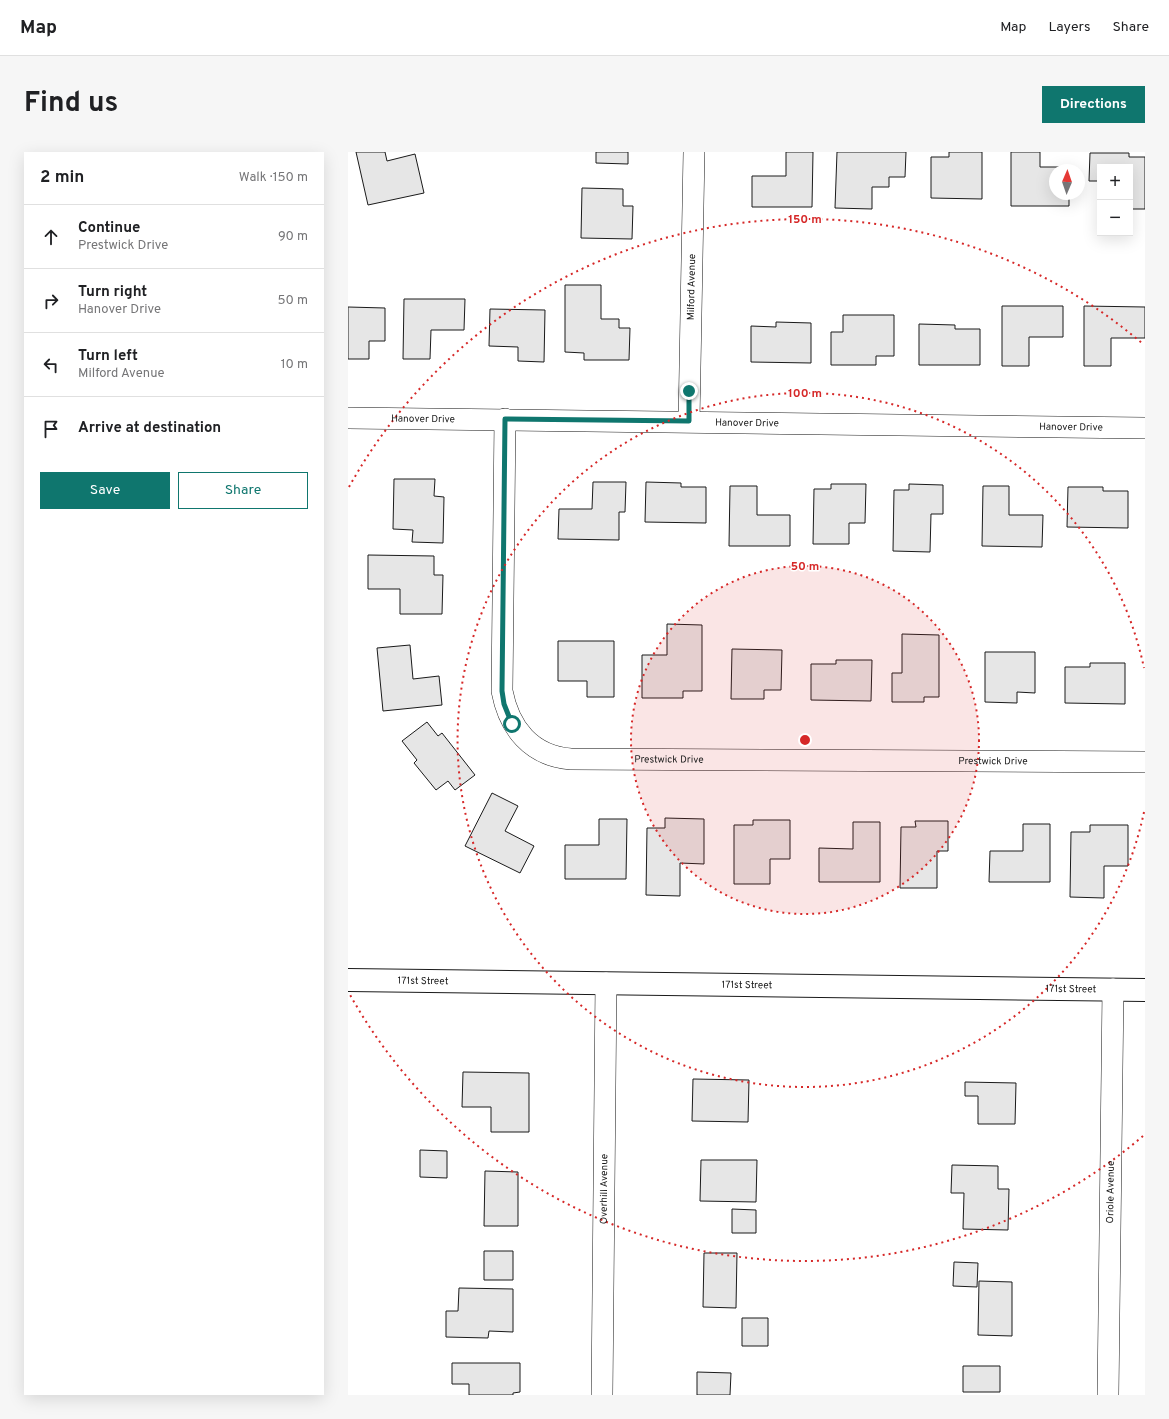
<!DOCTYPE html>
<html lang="en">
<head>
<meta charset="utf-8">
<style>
	:root { --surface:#fff; --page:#f6f6f6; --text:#202124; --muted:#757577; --line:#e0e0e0; --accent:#0f766e }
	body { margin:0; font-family:Overpass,sans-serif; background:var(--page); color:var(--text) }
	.controls { position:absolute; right:12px; top:12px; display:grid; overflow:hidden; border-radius:0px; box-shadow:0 4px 16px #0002 }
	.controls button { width:36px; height:36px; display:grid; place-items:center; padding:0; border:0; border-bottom:1px solid var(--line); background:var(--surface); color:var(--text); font:20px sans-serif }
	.compass { position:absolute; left:701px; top:12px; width:36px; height:36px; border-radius:50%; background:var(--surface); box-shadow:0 4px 16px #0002; rotate:2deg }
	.stop { position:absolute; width:12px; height:12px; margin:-9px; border:3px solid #0f766e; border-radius:50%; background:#fff }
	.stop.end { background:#0f766e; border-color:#fff; box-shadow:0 1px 4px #0008 }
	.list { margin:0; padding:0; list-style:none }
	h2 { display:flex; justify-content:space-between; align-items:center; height:52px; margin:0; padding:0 16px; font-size:17px }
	h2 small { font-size:13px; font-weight:400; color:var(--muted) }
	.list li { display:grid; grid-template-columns:26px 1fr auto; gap:12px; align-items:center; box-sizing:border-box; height:64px; padding:0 16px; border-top:1px solid var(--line) }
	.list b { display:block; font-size:15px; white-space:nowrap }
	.list p { margin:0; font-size:13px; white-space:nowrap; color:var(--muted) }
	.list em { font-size:13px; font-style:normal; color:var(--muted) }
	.actions { display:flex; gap:8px; padding:12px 16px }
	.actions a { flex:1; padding:9px 0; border:1px solid var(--accent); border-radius:0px; text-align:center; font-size:14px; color:var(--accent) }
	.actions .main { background:var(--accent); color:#fff }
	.icon { flex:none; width:22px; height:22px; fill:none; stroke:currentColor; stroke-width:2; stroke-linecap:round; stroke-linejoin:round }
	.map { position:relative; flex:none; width:797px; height:1243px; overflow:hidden; border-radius:0px }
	header { display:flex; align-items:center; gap:24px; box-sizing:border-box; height:56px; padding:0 20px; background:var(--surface); border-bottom:1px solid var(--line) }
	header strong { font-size:19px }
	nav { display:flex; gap:22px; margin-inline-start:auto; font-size:14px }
	.intro { display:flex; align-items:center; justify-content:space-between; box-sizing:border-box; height:96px; padding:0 24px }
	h1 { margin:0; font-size:28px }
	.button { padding:10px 18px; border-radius:0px; background:var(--accent); color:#fff; font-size:14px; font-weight:700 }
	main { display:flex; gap:24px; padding:0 24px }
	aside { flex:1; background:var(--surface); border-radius:0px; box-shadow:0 4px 16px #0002 }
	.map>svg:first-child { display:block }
	.building { fill:#e6e6e6; stroke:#1a1a1a }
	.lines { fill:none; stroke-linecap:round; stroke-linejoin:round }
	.street-casing { stroke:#1a1a1a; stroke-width:22 }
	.secondary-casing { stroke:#1a1a1a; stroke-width:24 }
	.street { stroke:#fff; stroke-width:21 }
	.secondary { stroke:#fff; stroke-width:22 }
	.route { stroke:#0f766e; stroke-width:5 }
	.ring { fill:none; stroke:#d62828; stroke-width:2; stroke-dasharray:2 4 }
	.labels { text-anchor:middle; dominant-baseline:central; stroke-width:3; stroke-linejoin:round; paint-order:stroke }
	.street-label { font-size:10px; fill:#1a1a1a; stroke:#fff }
	.centre { fill:#d62828; stroke:#fff; stroke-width:2 }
	.ring-label { font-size:12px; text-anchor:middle; font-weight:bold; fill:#d62828; stroke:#fff; stroke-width:3; stroke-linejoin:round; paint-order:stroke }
</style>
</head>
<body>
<header>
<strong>Map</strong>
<nav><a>Map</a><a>Layers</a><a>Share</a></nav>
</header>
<div class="intro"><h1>Find us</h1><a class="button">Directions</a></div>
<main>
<aside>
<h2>2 min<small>Walk · 150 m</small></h2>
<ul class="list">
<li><svg class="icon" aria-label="ahead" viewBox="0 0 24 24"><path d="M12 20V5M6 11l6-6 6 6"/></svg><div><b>Continue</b><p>Prestwick Drive</p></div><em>90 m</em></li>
<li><svg class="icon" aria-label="right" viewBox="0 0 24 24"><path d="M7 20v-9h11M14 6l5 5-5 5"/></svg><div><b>Turn right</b><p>Hanover Drive</p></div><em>50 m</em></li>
<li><svg class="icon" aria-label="left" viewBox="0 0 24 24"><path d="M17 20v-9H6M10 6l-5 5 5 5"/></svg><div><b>Turn left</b><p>Milford Avenue</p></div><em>10 m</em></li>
<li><svg class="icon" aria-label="arrive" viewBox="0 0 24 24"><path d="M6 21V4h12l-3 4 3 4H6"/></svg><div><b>Arrive at destination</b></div></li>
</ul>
<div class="actions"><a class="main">Save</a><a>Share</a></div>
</aside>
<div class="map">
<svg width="797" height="1243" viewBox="0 0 797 1243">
	<rect width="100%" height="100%" fill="#fff"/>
	<path class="building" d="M8 0H37L39 9 67 2 76 41 20 53Z
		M248 0H280V12L248 11Z
		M438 0H465L464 55H404V24H438Z
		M489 0H558L557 25H541V35H524V57L487 56Z
		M601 0H634V47L583 46V5H601Z
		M663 0H692V15H721V18H707V42H721V54H663Z
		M742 1H781V5H797V57H782V15H752V29H741Z
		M234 36 275 37V54H285L284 87 233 86Z
		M217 133H253V167H271V176H282L281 208H236V201L217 200Z
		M56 147H117L116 178H83L82 207H55Z
		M654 154H715V185H681V214H654Z
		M736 154 797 155V186H763V214H736Z
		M0 155 37 156V189H21V207H0Z
		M142 157 197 158 196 210 170 209V195L141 194Z
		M495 163H546V204H528V213H483V180H495Z
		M428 170 463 171V211L403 210V174L428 175Z
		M571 172 607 173V177H632V213H571Z
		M46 327H87L86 344 96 345 95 391 64 390 65 378 45 377Z
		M245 330H278L277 360H271V388L210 387 211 357H244Z
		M298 330 333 331V335H358V371L297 370Z
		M483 332H518L517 371H501V392H465L466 337H483Z
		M561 332 595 333V362H583L582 400 545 399 546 338H561Z
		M382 334H409V363H442V394H381Z
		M635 334H661V363H695L694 395 634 394Z
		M720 335H755V339H780V376L719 375Z
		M20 403 86 404V423H95L94 462H52V437H20Z
		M319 472 354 473V539H335V546H294V503H319Z
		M554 482 591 483V545H576V550H544V521H554Z
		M210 489H266V545H239V529H210Z
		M62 493 65 527 91 524 94 553 35 559 29 496Z
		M384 497 434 498 433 538H416V547H383Z
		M637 500H687V541L669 540V551L637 550Z
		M488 508H524L523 549 463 548V512H488Z
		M742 511H777V552L717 551V515H742Z
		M79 570 90 584 94 581 127 623 107 638 100 629 88 638 66 611 69 608 54 589Z
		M144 641 170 654 157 679 186 694 172 721 117 694Z
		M317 666 356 667V712L332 711V744L298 743 299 676H317Z
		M251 667H279L278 727H217V693H251Z
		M405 668H442V707H422V732H386V673H405Z
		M567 669H600V699H589V736H552L553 675H568Z
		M505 670H532V730H471V696L505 697Z
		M675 672H702V730H641L642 699H675Z
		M742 673H780V714H756V746L722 745 723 680H742Z
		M115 920 181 921V980H143V955H114Z
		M345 927 401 928 400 970 344 969Z
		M617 930 668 931 667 972H630V944H617Z
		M72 998 99 999V1026L72 1025Z
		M353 1008H409L408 1050 352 1049Z
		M604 1013 650 1014V1037H661L660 1078 615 1077 616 1041H603Z
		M137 1019 170 1020V1074H136Z
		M384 1057 408 1058V1081H384Z
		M136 1099H165V1128H136Z
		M356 1101H389L388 1156 355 1155Z
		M606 1110 630 1111 629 1135 605 1134Z
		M631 1129 664 1130V1184L630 1183Z
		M111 1136 165 1137V1180L141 1179 140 1186 98 1185V1159H110Z
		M394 1166H420V1194H394Z
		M104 1211H172V1240L165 1241V1243H121V1232H104Z
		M615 1214H652V1240H615Z
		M349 1220 383 1221 382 1243H349Z"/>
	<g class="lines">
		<g class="street-casing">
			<g id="street">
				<path id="s1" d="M0 266 797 276"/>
				<path id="s2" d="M157 267 154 539C161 576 183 604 223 607L797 610"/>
				<path id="s3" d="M341 269 346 0"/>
				<path id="s4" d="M254 1243 258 831"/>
				<path id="s5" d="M760 1243 765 837"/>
			</g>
		</g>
		<g class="secondary-casing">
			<g id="secondary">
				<path id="s6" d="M0 828 797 838"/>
			</g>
		</g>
		<use href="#street" class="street"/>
		<use href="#secondary" class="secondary"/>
	</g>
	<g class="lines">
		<path class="route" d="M164 572 156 552 154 539 157 267 341 269V239"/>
	</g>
	<circle cx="457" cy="588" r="174" fill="#d62828" fill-opacity=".12"/>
	<g class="ring">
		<circle cx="457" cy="588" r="174"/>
		<path d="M796 660A347 347 0 1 1 796 516"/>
		<path d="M795 984A521 521 0 0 1 1 841M1 335A521 521 0 0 1 795 192"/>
	</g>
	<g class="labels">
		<g class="street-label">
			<text stroke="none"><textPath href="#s3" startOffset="134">Milford Avenue</textPath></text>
			<text stroke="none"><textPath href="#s1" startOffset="75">Hanover Drive</textPath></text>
			<text stroke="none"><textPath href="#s1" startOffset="399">Hanover Drive</textPath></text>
			<text stroke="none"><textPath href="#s1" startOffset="723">Hanover Drive</textPath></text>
			<text stroke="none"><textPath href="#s2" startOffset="475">Prestwick Drive</textPath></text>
			<text stroke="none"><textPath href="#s2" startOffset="799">Prestwick Drive</textPath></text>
			<text stroke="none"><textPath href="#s6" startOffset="75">171st Street</textPath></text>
			<text stroke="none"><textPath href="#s6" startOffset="399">171st Street</textPath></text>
			<text stroke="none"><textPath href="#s6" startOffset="723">171st Street</textPath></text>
			<text stroke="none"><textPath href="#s4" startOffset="206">Overhill Avenue</textPath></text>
			<text stroke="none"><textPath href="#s5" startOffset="203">Oriole Avenue</textPath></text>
		</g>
	</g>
	<circle cx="457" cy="588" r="6" class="centre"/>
	<g class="ring-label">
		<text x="457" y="71">150 m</text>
		<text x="457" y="245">100 m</text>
		<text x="457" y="418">50 m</text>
	</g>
</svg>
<div class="controls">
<button>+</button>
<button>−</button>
</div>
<svg class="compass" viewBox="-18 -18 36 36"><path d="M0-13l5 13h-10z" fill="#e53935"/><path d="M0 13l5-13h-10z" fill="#757577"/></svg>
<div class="stop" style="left:164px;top:572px"></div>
<div class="stop end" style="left:341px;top:239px"></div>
</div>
</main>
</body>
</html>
